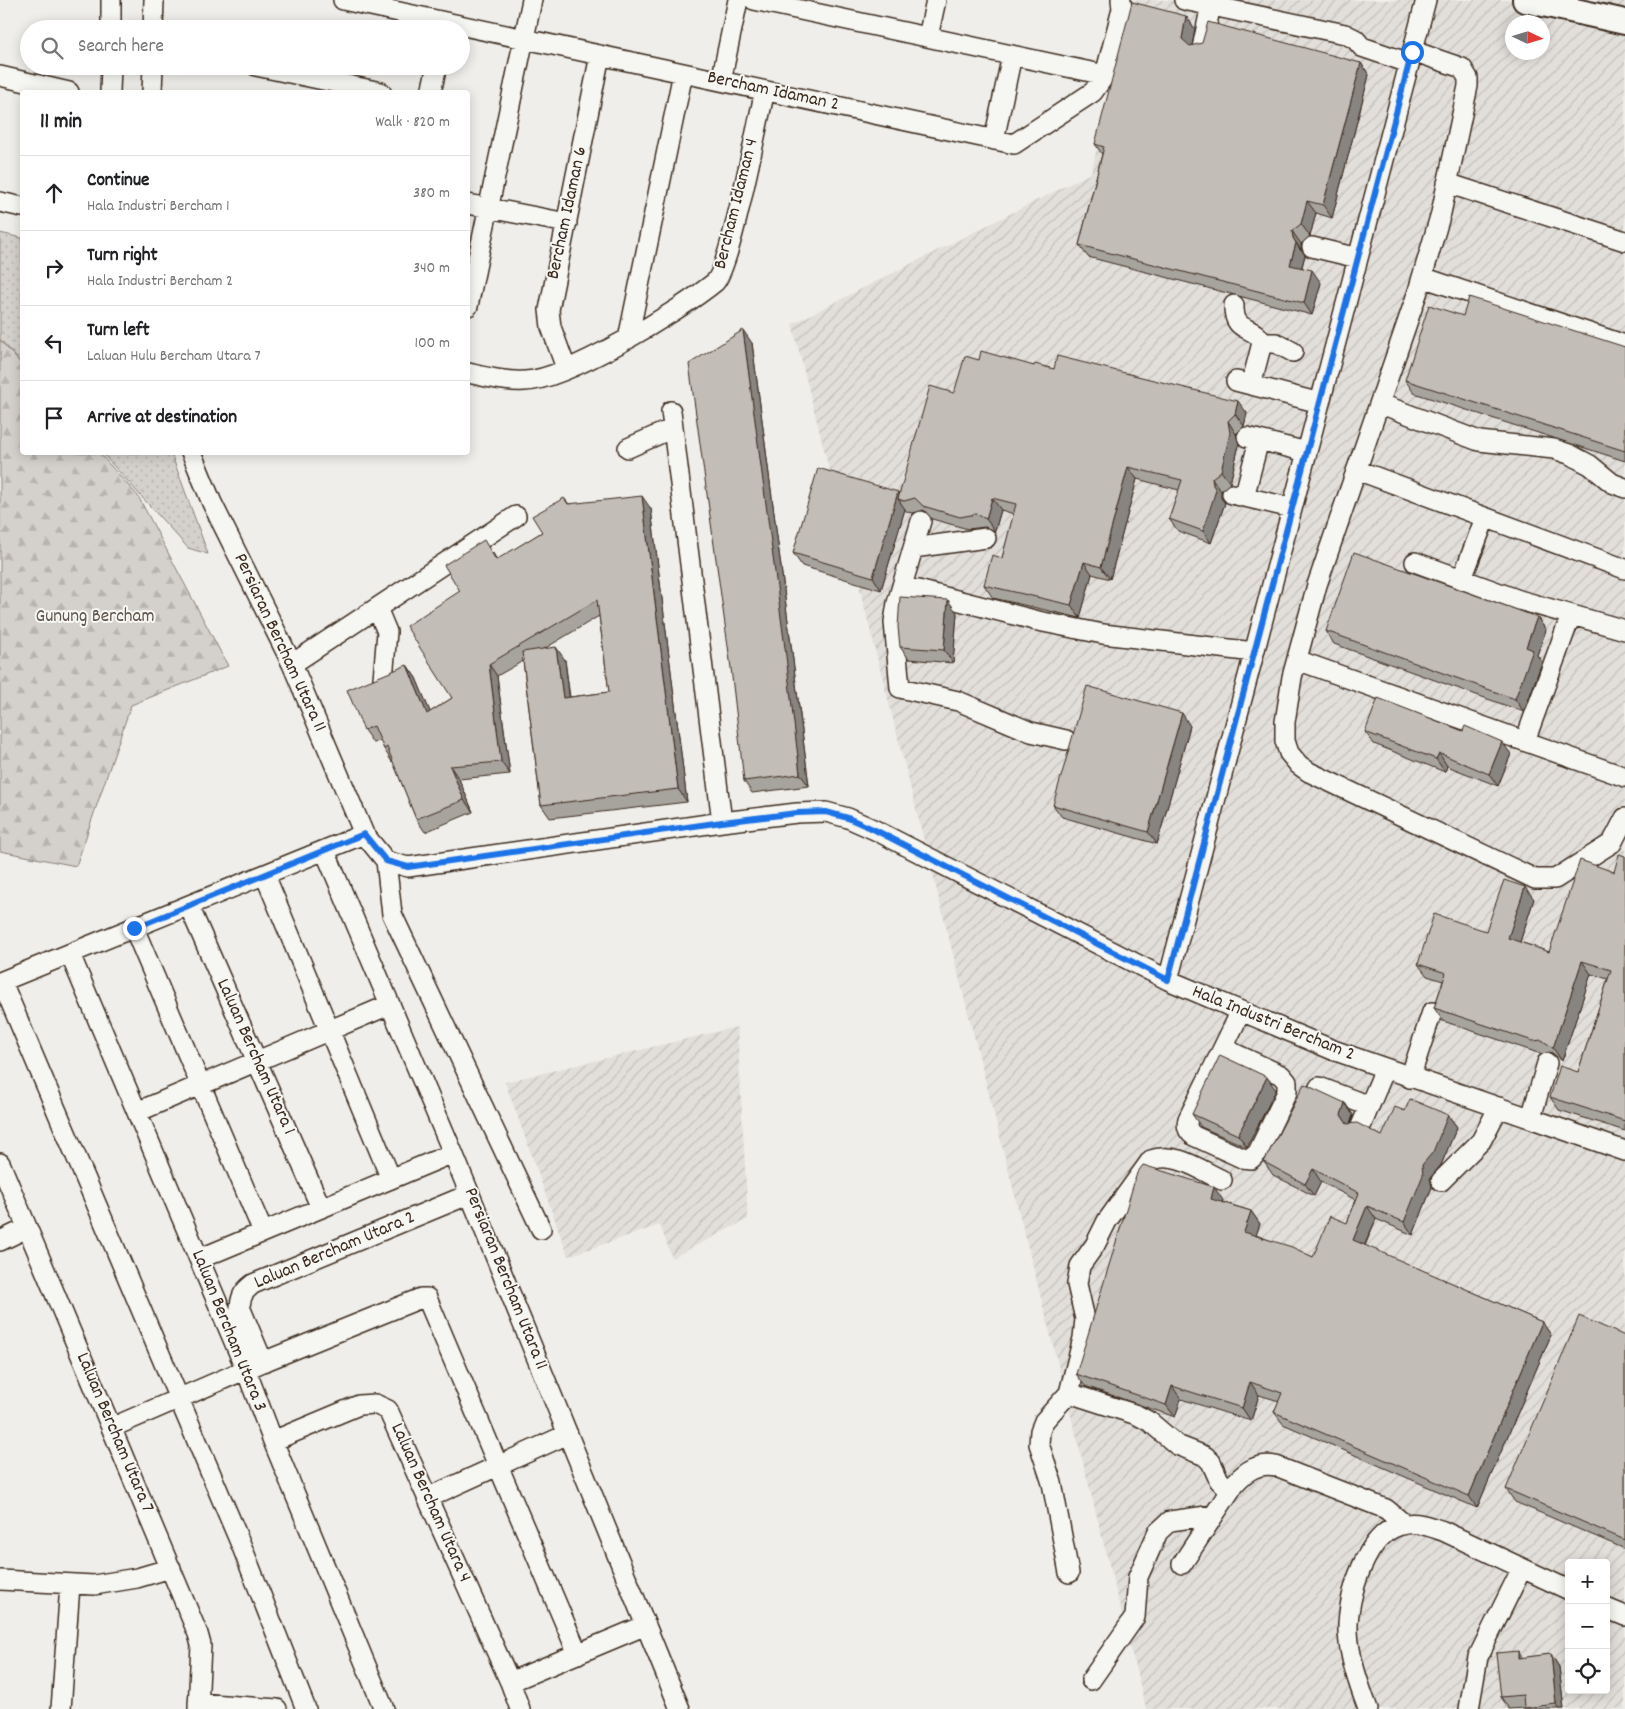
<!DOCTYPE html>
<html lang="en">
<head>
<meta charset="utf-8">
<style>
	:root { --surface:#fff; --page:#f2f2f2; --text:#202124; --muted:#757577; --line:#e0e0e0 }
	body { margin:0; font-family:Dekko,sans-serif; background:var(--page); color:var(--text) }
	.controls { position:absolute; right:15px; bottom:15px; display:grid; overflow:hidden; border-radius:5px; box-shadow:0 2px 12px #0003 }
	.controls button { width:45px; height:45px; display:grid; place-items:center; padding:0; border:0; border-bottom:1px solid var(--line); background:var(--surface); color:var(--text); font:25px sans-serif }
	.compass { position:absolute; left:1505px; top:15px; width:45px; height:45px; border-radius:50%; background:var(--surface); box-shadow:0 2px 12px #0003; rotate:94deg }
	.stop { position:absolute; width:15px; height:15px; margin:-11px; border:4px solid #1a73e8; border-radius:50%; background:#fff }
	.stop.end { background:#1a73e8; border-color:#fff; box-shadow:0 1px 5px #0008 }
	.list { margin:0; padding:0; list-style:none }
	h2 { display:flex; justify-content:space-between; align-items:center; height:65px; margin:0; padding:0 20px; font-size:21px }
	h2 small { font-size:16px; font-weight:400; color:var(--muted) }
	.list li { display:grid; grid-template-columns:32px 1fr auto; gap:15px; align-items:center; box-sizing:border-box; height:75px; padding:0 20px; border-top:1px solid var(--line) }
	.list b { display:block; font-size:19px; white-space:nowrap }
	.list p { margin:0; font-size:16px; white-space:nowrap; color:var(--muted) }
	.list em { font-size:16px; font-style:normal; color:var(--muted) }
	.icon { flex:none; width:28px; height:28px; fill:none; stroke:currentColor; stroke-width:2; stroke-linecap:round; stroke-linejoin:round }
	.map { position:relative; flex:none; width:1625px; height:1709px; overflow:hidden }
	.search { position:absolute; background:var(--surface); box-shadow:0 2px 12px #0003; left:20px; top:20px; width:450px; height:55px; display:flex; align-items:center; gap:12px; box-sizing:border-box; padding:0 18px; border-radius:28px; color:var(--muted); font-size:19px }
	.panel { position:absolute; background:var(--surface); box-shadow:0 2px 12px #0003; left:20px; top:90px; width:450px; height:365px; border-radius:5px }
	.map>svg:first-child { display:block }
	.industrial { fill:url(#industrial-furrows); fill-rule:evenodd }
	.grass { fill:url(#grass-dots); stroke:#887e75 }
	.forest { fill:url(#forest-firs); stroke:#887e75 }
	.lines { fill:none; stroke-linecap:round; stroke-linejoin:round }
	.minor-casing { stroke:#3b2a1e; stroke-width:22 }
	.major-casing { stroke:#3b2a1e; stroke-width:28 }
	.minor { stroke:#f6f6f2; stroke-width:19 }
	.major { stroke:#f6f6f2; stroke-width:24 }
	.wall { fill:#a7a39d; stroke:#3b2a1e; fill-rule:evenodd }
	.shaded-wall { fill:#888480; stroke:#3b2a1e }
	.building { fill:#c2bdb7; stroke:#3b2a1e }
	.route { stroke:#1a73e8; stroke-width:6 }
	.labels { text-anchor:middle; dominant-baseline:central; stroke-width:4; stroke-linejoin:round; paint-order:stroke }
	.street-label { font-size:19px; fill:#3b2a1e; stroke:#f6f6f2 }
	.park-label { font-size:19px; fill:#61544a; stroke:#f6f6f2 }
</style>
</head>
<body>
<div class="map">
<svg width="1625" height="1709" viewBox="0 0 1625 1709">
	<defs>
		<pattern id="industrial-furrows" width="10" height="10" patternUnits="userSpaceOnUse" patternTransform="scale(1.25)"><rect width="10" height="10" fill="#e2dfdb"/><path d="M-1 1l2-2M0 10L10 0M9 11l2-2" fill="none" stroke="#c3c0bc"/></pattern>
		<pattern id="grass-dots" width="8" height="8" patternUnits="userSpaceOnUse" patternTransform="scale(1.25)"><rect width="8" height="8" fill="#d4d1cc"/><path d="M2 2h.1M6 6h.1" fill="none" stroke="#b7b4af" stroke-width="1.8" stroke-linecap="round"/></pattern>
		<pattern id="forest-firs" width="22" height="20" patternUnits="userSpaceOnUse" patternTransform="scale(1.25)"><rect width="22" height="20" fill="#d4d1cc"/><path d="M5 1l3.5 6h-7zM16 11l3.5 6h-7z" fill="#b7b4af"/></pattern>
	</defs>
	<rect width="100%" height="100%" fill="#efeeea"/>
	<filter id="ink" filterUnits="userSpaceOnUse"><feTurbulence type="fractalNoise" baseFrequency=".02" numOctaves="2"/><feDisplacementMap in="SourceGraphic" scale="10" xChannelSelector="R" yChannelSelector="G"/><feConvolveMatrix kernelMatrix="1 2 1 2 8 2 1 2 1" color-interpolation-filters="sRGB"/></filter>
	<g filter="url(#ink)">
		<path class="industrial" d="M1133 0H1625V1709H1146L792 324 1091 173ZM1512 22H1542V52H1512ZM1569 1563H1606V1690H1569Z
			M737 1027 748 1219 672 1258 660 1225 568 1256 505 1082Z"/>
		<path class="grass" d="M0 233 22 238V364L0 339Z
			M102 453H171L208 554 188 548Z"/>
		<path class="forest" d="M0 340 22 365V452L99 453 138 496 228 666 131 705 76 866 0 851Z"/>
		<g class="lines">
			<g class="minor-casing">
				<path id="minor" d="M343 0 1014 144 1093 92 1105 75 1122 9 1121 0
					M754 0 1105 75
					M1184 0 1345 34 1355 39 1362 47 1409 63
					M111 29V0
					M153 29 154 0
					M928 37 936 0
					M1202 48 1212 0
					M1413 51 1462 68 1468 78V86L1441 213 1418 291 1317 585 1292 677 1285 722V741L1289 753 1299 765 1309 772 1535 879H1555L1612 843 1625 818
					M256 66 381 92
					M0 76 69 92
					M721 81 738 0
					M110 92 111 66
					M152 92 153 66
					M431 92 437 66
					M994 140 1012 55
					M1447 183 1625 241
					M0 202 22 207
					M468 204 567 223
					M1312 247 1358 258
					M1422 277 1625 345
					M1234 305C1233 335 1255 324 1262 343L1251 385
					M468 306 532 0
					M628 339 683 73
					M1262 343H1276L1293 352
					M566 368 551 327 549 310 600 55
					M468 373C486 377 505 382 525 381 566 380 681 310 715 282 731 266 757 122 765 91
					M1236 381 1320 403
					M1381 404 1479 441 1554 449 1569 454 1590 465 1612 483 1625 488
					M671 411 722 822
					M1247 437 1307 452
					M628 448 673 428
					M191 452 212 503 292 664 364 834 386 861 408 867 722 822 797 813 826 812 848 818 875 830 1168 980 1333 1050 1625 1151
					M1357 470 1625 569
					M1232 494 1292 508
					M1244 497 1259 440
					M921 521 897 603 894 622 900 688 958 701 1031 732 1066 740
					M913 548 986 538
					M1415 562 1519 600 1625 630
					M1462 579 1485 518
					M902 586 1038 621 1103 634 1254 652
					M377 608 387 632 383 679
					M1297 660 1625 777
					M292 664 516 516
					M1525 741 1571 615
					M325 851 453 1153 680 1709
					M386 861 392 914 541 1229
					M265 875 391 1179
					M189 906 321 1208
					M134 928 263 1232
					M70 954 246 1370 273 1441 384 1709
					M1168 980 1426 0
					M0 982 364 834
					M2 982 242 1547 306 1709
					M1223 1048 1281 1075 1287 1082V1092L1258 1152 1251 1159 1242 1158 1194 1136C1187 1131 1186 1126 1188 1119L1223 1048 1241 1011
					M1410 1078 1432 1012
					M1319 1087 1369 1106
					M137 1112 389 1005
					M1531 1118 1547 1063
					M1361 1126 1385 1069
					M0 1163 198 1634 201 1645 198 1709
					M1441 1181 1481 1141 1499 1107
					M0 1241 27 1228
					M199 1259 453 1153
					M263 1362 240 1307C241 1295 244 1291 253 1284L470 1194
					M1069 1393 1137 1415 1150 1422 1177 1445 1205 1456 1211 1462 1219 1480 1230 1491
					M113 1427 263 1362 421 1298H427L578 1654
					M273 1441 359 1405 375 1404 388 1410 510 1682 520 1709
					M427 1498 568 1434
					M1182 1564 1235 1483C1247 1470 1258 1463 1276 1466L1386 1509 1404 1524
					M1069 1573 1052 1483 1039 1444 1040 1431 1044 1421 1069 1393 1083 1338 1085 1319 1077 1284 1080 1266 1095 1245 1107 1221 1151 1160C1175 1151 1200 1170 1222 1180
					M0 1580 94 1585 137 1578 171 1568
					M1606 1608 1625 1616
					M1091 1680 1135 1617 1138 1577 1158 1532 1170 1521 1214 1515
					M510 1682 646 1625
					M198 1703 277 1709
					M61 1709 70 1585
					M1368 1709C1359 1685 1349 1657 1348 1631 1347 1598 1366 1529 1406 1524 1419 1522 1431 1527 1443 1531L1569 1590
					M1469 1709 1478 1657 1522 1568"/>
			</g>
			<g class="major-casing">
				<path id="major" d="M1525 0 1625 22"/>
			</g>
			<use href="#minor" class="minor"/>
			<use href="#major" class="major"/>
		</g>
		<path class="wall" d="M1186 16 1195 29 1192 46 1361 63 1369 75 1332 218 1316 213 1310 236 1301 244V251L1305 255 1302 267 1321 283 1312 315 1088 257 1079 245 1102 154 1095 144Z
			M752 343 793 660 809 786 752 793 744 781Z
			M1625 347V461L1414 393 1405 380Z
			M979 360 1034 366 1054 369 1247 413 1244 426 1236 434 1239 445 1230 483 1221 491V498L1225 503 1211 543 1178 531 1169 519 1179 490 1137 479 1110 579 1092 574 1080 618 993 598 984 585 1002 558 1014 514 1001 510 995 531 985 527 968 529 932 519 924 510 913 513 907 512 905 509 881 590 802 566 793 553 899 494 954 393Z
			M564 498 569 504 651 509 687 802 550 818 541 805 523 661 497 676 510 774 459 779 473 812 425 832 416 819 393 761 392 762 384 749 380 740 373 743 364 730 407 665 416 678 430 712 452 698 460 591 493 553 497 560 542 532ZM599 616 609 692 570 697 565 660 544 649Z
			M957 613 953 663 909 659 900 647Z
			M1537 617 1546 630 1537 655 1542 662 1524 712 1334 644 1326 631Z
			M1190 726 1157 844 1062 817 1053 805Z
			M1365 732 1511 754 1498 786 1447 766 1445 772 1374 744Z
			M1625 856V1131L1559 1110 1550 1097 1578 1072 1608 979 1591 974 1562 1061 1551 1052 1541 1054 1443 1021 1434 1008 1443 981 1427 976 1418 964 1486 931 1534 899 1520 942 1549 952 1614 872Z
			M1276 1090 1247 1147 1201 1127 1192 1114Z
			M1345 1103 1353 1115 1351 1124 1382 1136 1405 1111 1448 1115 1457 1127 1441 1165 1430 1178 1432 1187 1413 1235 1376 1219 1365 1246 1542 1322 1551 1335 1477 1508 1283 1424 1274 1412 1279 1401 1259 1395 1251 1421 1181 1399 1175 1417 1085 1386 1076 1374 1223 1200 1222 1202 1251 1211 1260 1224 1256 1235 1313 1257 1347 1223 1356 1200 1321 1182 1314 1196 1273 1175 1264 1162Z
			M1625 1336V1549L1515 1502 1506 1489Z
			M1518 1651 1522 1658 1551 1654 1559 1667 1564 1709H1525L1524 1708 1509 1709 1501 1697Z"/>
		<path class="shaded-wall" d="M1186 16 1195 29 1191 51 1182 39Z
			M1361 63 1369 75 1332 218 1323 205Z
			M1307 201 1316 213 1310 236 1301 224Z
			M1292 231 1301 244V251L1293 238Z
			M1296 243 1305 255 1299 277 1290 265Z
			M1312 270 1321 283 1312 315 1304 303Z
			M743 330 752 343 793 660 809 786 800 774Z
			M1238 401 1247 413 1244 426 1235 414Z
			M1228 421 1236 434 1239 445 1230 483 1221 471Z
			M1128 467 1137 479 1110 579 1101 567Z
			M1212 478 1221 491V498L1225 503 1211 543 1203 531 1213 485Z
			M898 492 904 501 898 499 905 509 881 590 873 577Z
			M642 496 651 509 687 802 678 789Z
			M992 498 1001 510 995 531 986 519Z
			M1084 562 1092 574 1080 618 1071 605Z
			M948 600 957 613 953 663 944 650Z
			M1537 617 1546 630 1537 655 1542 662 1524 712 1515 699 1526 647Z
			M556 647 565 660 571 711 563 698Z
			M489 664 497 676 510 774 501 762Z
			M407 665 416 678 436 726 427 714Z
			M1182 713 1190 726 1157 844 1148 832Z
			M1502 742 1511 754 1498 786 1489 774Z
			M1439 753 1447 766 1445 772 1436 759Z
			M450 766 459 779 473 812 464 800Z
			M1525 887 1534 899 1517 951 1508 938Z
			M1582 961 1591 974 1562 1061 1553 1048Z
			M1267 1077 1276 1090 1247 1147 1238 1135Z
			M1345 1103 1353 1115 1349 1127 1341 1115Z
			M1448 1115 1457 1127 1441 1165 1430 1178 1432 1187 1413 1235 1404 1222 1422 1165Z
			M1313 1169 1321 1182 1314 1196 1305 1184Z
			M1214 1187 1223 1200 1219 1211 1211 1199Z
			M1367 1206 1376 1219 1361 1253 1353 1240Z
			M1251 1211 1260 1224 1253 1244 1244 1232Z
			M1542 1322 1551 1335 1477 1508 1469 1496Z
			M1250 1382 1259 1395 1251 1421 1242 1408Z
			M1172 1386 1181 1399 1175 1417 1166 1405Z
			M1518 1651 1526 1663 1518 1658Z
			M1551 1654 1559 1667 1564 1709H1559L1556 1704Z"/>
		<path class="building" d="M1132 2 1186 16 1182 39 1190 46 1202 43 1208 22 1361 63 1323 205 1307 201 1301 224 1292 231 1293 238 1296 243 1290 265 1312 270 1304 303 1079 245 1104 147 1095 144Z
			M1469 297 1625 347V451L1405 380 1429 305 1463 316Z
			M743 330 785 648 800 774 744 781 731 668 689 364Z
			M981 351 1034 366 1035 364 1054 369 1057 356 1238 401 1235 414 1228 421 1230 433 1221 471 1212 478 1213 485 1216 490 1203 531 1169 519 1182 480 1128 467 1101 567 1084 562 1071 605 984 585 992 555 1002 558 1016 504 992 498 986 519 976 514 960 517 923 506 915 498 904 501 898 499 930 386 954 393 965 356 979 360Z
			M818 468 898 492 873 577 793 553Z
			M642 496 678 789 541 805 522 652 556 647 563 698 609 692 597 600 489 664 501 762 450 766 464 800 416 819 387 747 384 749 374 726 364 730 347 690 407 665 427 714 452 698 406 626 460 591 444 565 484 540 496 560 542 532 532 516 564 498 568 504Z
			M1354 552 1537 617 1526 647 1533 650 1515 699 1326 631Z
			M900 597 948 600 944 650 900 647 898 627Z
			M1087 686 1182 713 1148 832 1053 805Z
			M1378 698 1463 731 1465 726 1502 742 1489 774 1439 753 1436 759 1365 732Z
			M1619 854 1625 856V1121L1550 1097 1560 1066 1578 1072 1611 970 1582 961 1553 1048 1542 1040 1533 1041 1434 1008 1446 973 1418 964 1434 914 1486 931 1504 880 1525 887 1508 938 1549 952 1580 860 1614 872Z
			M1220 1055 1267 1077 1238 1135 1192 1114Z
			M1304 1084 1345 1103 1341 1115 1347 1124 1357 1123 1382 1136 1395 1107 1405 1111 1410 1099 1448 1115 1433 1152 1422 1165 1423 1175 1404 1222 1367 1206 1353 1240 1542 1322 1469 1496 1274 1412 1282 1393 1250 1382 1242 1408 1172 1386 1166 1405 1076 1374 1137 1173 1143 1165 1214 1187 1211 1199 1251 1211 1244 1232 1292 1247 1313 1257 1330 1216 1347 1223 1359 1193 1313 1169 1305 1184 1264 1162Z
			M1579 1316 1625 1336V1540L1506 1489Z
			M1518 1651V1658L1551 1654 1556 1704 1524 1708 1523 1695 1501 1697 1496 1653Z"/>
	</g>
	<g class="lines" filter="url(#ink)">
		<path class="route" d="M134 928 364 834 386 861 408 867 722 822 797 813 826 812 848 818 875 830 1168 980 1412 52"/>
	</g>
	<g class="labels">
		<g class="street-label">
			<text transform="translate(773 92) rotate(12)">Bercham Idaman 2</text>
			<text transform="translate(737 204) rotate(-76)">Bercham Idaman 4</text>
			<text transform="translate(568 213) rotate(-78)">Bercham Idaman 6</text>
			<text transform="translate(279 643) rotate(65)">Persiaran Bercham Utara 11</text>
			<text transform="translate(1273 1024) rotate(22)">Hala Industri Bercham 2</text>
			<text transform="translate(255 1057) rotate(66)">Laluan Bercham Utara 1</text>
			<text transform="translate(335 1251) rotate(-23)">Laluan Bercham Utara 2</text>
			<text transform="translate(505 1279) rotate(68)">Persiaran Bercham Utara 11</text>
			<text transform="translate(228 1331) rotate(68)">Laluan Bercham Utara 3</text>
			<text transform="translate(114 1433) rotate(67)">Laluan Bercham Utara 7</text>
			<text transform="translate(430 1503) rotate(66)">Laluan Bercham Utara 4</text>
		</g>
		<g class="park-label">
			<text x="95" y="617">Gunung Bercham</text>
		</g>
	</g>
</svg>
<div class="controls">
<button>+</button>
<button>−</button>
<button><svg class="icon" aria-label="locate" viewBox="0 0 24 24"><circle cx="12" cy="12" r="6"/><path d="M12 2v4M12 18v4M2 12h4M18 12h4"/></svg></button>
</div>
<svg class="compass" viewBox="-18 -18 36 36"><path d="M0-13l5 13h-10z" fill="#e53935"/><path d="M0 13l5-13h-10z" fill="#757577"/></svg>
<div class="stop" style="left:1412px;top:52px"></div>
<div class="stop end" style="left:134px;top:928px"></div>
<div class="search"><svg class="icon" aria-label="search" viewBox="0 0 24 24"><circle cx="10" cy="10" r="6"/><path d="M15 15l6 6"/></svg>Search here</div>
<section class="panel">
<h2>11 min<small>Walk · 820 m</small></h2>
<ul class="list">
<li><svg class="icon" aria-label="ahead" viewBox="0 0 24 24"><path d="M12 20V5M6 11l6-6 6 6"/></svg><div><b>Continue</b><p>Hala Industri Bercham 1</p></div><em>380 m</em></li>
<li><svg class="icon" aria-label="right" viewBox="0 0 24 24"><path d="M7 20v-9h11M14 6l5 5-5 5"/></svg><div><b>Turn right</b><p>Hala Industri Bercham 2</p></div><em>340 m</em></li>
<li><svg class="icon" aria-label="left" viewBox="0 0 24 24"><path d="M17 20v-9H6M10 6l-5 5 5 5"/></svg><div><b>Turn left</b><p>Laluan Hulu Bercham Utara 7</p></div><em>100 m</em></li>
<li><svg class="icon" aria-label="arrive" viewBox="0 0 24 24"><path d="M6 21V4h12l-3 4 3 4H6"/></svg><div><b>Arrive at destination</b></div></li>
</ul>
</section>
</div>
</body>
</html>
